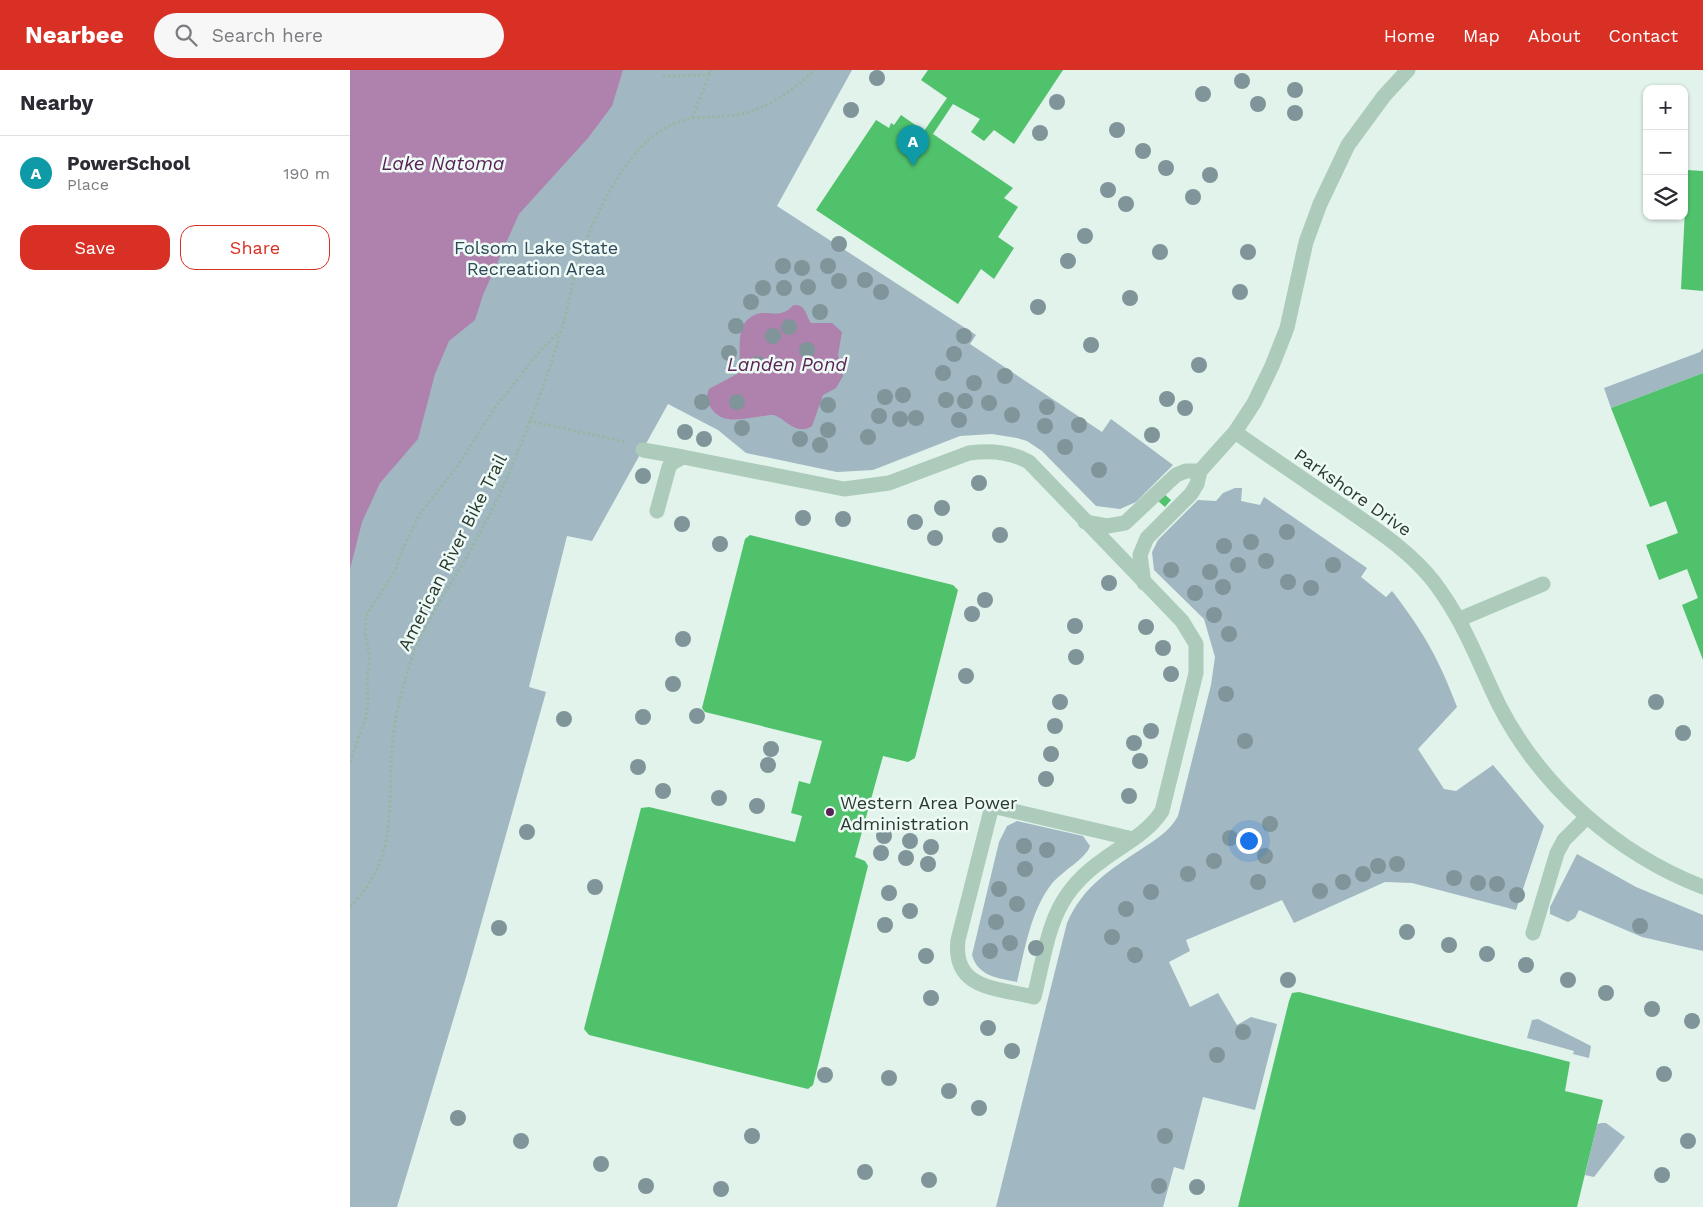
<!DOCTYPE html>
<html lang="en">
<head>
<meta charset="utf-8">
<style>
	:root { --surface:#fff; --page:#f7f7f7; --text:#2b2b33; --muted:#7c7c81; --line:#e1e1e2; --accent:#d93025 }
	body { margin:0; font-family:"Work Sans",sans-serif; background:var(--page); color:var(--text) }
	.controls { position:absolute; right:15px; top:15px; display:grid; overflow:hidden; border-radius:10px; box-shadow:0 1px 4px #0004 }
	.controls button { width:45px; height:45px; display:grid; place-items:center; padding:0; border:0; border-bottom:1px solid var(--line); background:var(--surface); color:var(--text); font:25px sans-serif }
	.you { position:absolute; left:898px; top:770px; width:18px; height:18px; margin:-12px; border:4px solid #fff; border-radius:50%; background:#1a73e8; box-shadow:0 0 0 8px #1a73e833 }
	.badge { display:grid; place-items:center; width:32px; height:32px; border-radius:50%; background:var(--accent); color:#fff; font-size:16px; font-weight:700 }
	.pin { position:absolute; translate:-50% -41px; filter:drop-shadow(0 1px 2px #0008) }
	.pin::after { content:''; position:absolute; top:26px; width:18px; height:15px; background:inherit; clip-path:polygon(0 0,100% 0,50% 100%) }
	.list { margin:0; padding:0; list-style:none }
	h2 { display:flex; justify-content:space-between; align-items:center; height:65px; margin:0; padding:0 20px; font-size:21px }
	h2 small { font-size:16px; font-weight:400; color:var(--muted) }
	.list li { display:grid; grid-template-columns:32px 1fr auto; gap:15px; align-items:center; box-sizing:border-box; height:75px; padding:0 20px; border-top:1px solid var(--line) }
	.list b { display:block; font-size:19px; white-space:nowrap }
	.list p { margin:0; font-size:16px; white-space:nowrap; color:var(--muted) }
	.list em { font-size:16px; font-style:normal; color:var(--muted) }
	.actions { display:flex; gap:10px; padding:15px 20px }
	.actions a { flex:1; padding:11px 0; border:1px solid var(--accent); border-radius:15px; text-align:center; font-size:18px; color:var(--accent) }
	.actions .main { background:var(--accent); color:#fff }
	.icon { flex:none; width:28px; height:28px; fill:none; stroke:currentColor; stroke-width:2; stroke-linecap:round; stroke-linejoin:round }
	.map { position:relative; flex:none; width:1353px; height:1137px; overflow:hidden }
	header { display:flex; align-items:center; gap:30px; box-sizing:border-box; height:70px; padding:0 25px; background:var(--accent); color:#fff }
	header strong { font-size:24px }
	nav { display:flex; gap:28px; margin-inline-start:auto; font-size:18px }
	.search { width:350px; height:45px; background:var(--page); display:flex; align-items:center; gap:12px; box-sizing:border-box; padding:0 18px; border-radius:28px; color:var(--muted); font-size:19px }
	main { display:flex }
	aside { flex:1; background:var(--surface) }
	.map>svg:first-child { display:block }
	.green { fill:#a1b7c2 }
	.water { fill:#af81ad }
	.building { fill:#50c26c }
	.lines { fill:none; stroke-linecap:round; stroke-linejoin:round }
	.path { stroke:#97b7a5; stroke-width:3; stroke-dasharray:2.5 2.5; stroke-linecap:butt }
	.minor { stroke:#adcbbb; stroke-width:15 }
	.tree { fill:#80959a }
	.poi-dot { fill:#5a2256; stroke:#eefaf5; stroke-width:2 }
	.labels { text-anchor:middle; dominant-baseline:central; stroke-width:5; stroke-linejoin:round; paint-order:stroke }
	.park-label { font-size:18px; fill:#304857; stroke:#eefaf5 }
	.street-label { font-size:18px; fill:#2b3a30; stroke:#eefaf5 }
	.poi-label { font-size:18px; fill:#2b3a30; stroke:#eefaf5; text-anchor:start }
	.water-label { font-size:19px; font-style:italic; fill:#5a2256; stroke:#eefaf5 }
</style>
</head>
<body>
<header>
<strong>Nearbee</strong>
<div class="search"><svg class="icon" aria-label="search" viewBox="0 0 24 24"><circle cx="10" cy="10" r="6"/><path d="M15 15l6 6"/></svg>Search here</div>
<nav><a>Home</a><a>Map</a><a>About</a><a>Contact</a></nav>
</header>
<main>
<aside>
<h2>Nearby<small></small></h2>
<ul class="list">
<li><span class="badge" style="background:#0f9aa8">A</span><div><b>PowerSchool</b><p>Place</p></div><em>190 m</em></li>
</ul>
<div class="actions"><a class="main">Save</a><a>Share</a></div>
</aside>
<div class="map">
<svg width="1353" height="1137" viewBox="0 0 1353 1137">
	<rect width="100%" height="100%" fill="#e1f3eb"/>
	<path class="green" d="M0 0H502L427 136 626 265 620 274 752 362 761 349 823 395 786 432 770 439 746 436 692 381 677 371 667 368 642 364 610 366 523 400 487 402 396 383 368 360 318 334 242 471 217 466 179 617 196 622 116 907 47 1137H0Z
		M1353 278V303L1261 338 1254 318 1350 282Z
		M885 418H892L891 431 910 435 914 427 1017 498 1011 507 1036 527 1042 521C1073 561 1089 589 1107 637L1068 679 1094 719 1106 721 1143 695 1194 756 1166 840 1062 813 1035 812 944 853 932 830 836 870 840 881 819 892 840 937 868 923 887 955 901 947 927 954 905 1040 853 1027 834 1100 824 1097 813 1137H646L717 853C732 818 759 800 790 780 805 770 819 762 828 746L861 615 865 587 854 549 804 500 802 482 808 470 848 430 866 431 873 423Z
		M667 751 733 766 740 776C736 789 710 802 700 816 680 844 675 879 667 912 647 908 628 906 622 885L649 772 657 756Z
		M1227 784 1286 817 1353 845V881L1292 867 1229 840 1225 848 1218 852 1200 844V837Z
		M1188 949 1241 976 1239 988 1223 984 1224 981 1177 968 1182 950Z
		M1252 1053H1256L1275 1067 1244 1107 1235 1105 1247 1054Z"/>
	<path class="water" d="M0 0H273L262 36 238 68 169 144 133 225 125 250 99 271 85 304 68 369 30 413 12 452 0 499Z
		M444 235C456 234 456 246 461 253H482L492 262 488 285 493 306 486 318 473 325 462 356C446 366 437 350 424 345 404 345 374 359 361 338 357 332 356 326 359 319L387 304C395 285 380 254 407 244 416 241 426 246 434 242 438 241 441 237 444 235Z"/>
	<path class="building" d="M578 0H713L664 74 644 60 634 71 621 62 630 49 603 34 583 64 663 118 654 128 668 137 648 167 664 178 644 209 631 199 608 234 466 140 526 50 539 58 541 53 544 55 551 45 574 61 597 28 571 10Z
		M1337 100 1353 101V221L1331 219Z
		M1353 303V590L1332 535 1348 528 1337 499 1309 510 1296 475 1328 463 1316 431 1300 437 1261 338Z
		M814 424 821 430 815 437 808 431Z
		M400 465 603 515 608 520 565 688 558 692 533 686 505 787 515 791 518 796 463 1015 458 1019 239 965 234 959 291 738 299 737 445 772 452 746 441 743 449 711 460 714 472 671 355 642 352 638 395 469Z
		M949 922 1220 992 1215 1021 1253 1030 1227 1137H888L939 931 942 923Z"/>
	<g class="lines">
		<path class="path" d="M313 6 354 5 361 2
			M342 48 361 0
			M179 351 276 372
			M0 692 16 647 18 632 17 607 20 589 15 563 16 546 45 501 52 480 69 445 107 397 144 339 189 282 210 261
			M0 837C49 787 37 743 42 679 44 650 51 622 60 594 74 550 104 512 125 472 142 442 156 411 169 379 185 340 200 299 212 258 219 234 223 208 231 184 242 153 259 119 278 93 294 71 317 51 345 48 360 47 376 47 391 44 419 38 444 19 465 0"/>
		<path class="minor" d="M885 362C920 387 956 411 991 435 1024 458 1059 480 1084 512 1115 553 1127 590 1149 635 1191 717 1267 784 1353 817
			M293 380 333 387
			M307 441 319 397 322 393 333 387 494 419 539 413 619 383C640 380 661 382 679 392L832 551 846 574V603L812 741C798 763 773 775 753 790 699 827 699 868 684 927 648 918 602 920 608 870L642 736 783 769
			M735 452 757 456 775 453 826 405 836 401H850
			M794 513 790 485 797 468 841 424 847 414 850 401 885 362 904 333 922 296 937 258 956 172 970 134 998 75 1034 26 1058 0
			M1110 549 1193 514
			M1183 863 1207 783 1214 770 1237 747"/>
	</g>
	<g class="tree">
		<circle cx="527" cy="8" r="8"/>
		<circle cx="892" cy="11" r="8"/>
		<circle cx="945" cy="20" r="8"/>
		<circle cx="853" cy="24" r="8"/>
		<circle cx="707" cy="32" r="8"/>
		<circle cx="908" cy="34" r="8"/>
		<circle cx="501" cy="40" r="8"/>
		<circle cx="945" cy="43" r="8"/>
		<circle cx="767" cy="60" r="8"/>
		<circle cx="690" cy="63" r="8"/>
		<circle cx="793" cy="81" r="8"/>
		<circle cx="816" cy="98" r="8"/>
		<circle cx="860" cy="105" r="8"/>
		<circle cx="758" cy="120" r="8"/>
		<circle cx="843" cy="127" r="8"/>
		<circle cx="776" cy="134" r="8"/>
		<circle cx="735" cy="166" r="8"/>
		<circle cx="489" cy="174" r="8"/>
		<circle cx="810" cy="182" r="8"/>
		<circle cx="898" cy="182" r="8"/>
		<circle cx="718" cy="191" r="8"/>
		<circle cx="433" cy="196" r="8"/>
		<circle cx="478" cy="196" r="8"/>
		<circle cx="452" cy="198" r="8"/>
		<circle cx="515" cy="210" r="8"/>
		<circle cx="489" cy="211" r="8"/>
		<circle cx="458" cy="217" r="8"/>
		<circle cx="413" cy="218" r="8"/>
		<circle cx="434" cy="218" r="8"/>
		<circle cx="531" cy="222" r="8"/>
		<circle cx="890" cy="222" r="8"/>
		<circle cx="780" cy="228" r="8"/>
		<circle cx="401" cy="232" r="8"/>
		<circle cx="688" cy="237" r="8"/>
		<circle cx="470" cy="242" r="8"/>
		<circle cx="386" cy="256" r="8"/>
		<circle cx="439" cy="257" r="8"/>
		<circle cx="423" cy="266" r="8"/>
		<circle cx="614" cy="266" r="8"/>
		<circle cx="741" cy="275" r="8"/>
		<circle cx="457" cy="280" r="8"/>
		<circle cx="379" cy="283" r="8"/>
		<circle cx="604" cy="284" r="8"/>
		<circle cx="408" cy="294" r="8"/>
		<circle cx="849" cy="295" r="8"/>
		<circle cx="593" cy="303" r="8"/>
		<circle cx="655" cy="306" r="8"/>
		<circle cx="624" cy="313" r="8"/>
		<circle cx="553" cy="325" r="8"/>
		<circle cx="535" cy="327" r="8"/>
		<circle cx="817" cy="329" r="8"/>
		<circle cx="596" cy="330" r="8"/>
		<circle cx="615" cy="331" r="8"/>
		<circle cx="352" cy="332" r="8"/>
		<circle cx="387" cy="332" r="8"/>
		<circle cx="639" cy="333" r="8"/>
		<circle cx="478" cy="335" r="8"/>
		<circle cx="697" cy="337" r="8"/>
		<circle cx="835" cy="338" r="8"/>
		<circle cx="662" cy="345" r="8"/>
		<circle cx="529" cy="346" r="8"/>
		<circle cx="566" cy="348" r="8"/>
		<circle cx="550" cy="349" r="8"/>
		<circle cx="609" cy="350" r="8"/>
		<circle cx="729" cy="355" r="8"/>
		<circle cx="695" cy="356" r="8"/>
		<circle cx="392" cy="358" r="8"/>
		<circle cx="478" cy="360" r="8"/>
		<circle cx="335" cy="362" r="8"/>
		<circle cx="802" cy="365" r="8"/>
		<circle cx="518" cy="367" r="8"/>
		<circle cx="354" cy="369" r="8"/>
		<circle cx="450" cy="369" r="8"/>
		<circle cx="470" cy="375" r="8"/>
		<circle cx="715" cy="377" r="8"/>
		<circle cx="749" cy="400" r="8"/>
		<circle cx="293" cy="406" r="8"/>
		<circle cx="629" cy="413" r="8"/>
		<circle cx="592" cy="438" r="8"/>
		<circle cx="453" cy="448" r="8"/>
		<circle cx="493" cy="449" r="8"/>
		<circle cx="565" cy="452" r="8"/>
		<circle cx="332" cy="454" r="8"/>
		<circle cx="937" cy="462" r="8"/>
		<circle cx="650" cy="465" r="8"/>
		<circle cx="585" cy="468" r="8"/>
		<circle cx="901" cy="472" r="8"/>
		<circle cx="370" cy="474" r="8"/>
		<circle cx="874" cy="476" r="8"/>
		<circle cx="916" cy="491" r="8"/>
		<circle cx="888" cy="495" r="8"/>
		<circle cx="983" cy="495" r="8"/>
		<circle cx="821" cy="500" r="8"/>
		<circle cx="860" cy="502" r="8"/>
		<circle cx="938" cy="512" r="8"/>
		<circle cx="759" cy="513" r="8"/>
		<circle cx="873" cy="517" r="8"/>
		<circle cx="961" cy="518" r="8"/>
		<circle cx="845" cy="523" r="8"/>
		<circle cx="635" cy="530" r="8"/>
		<circle cx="622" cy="544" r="8"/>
		<circle cx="864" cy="545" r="8"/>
		<circle cx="725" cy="556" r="8"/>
		<circle cx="796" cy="557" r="8"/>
		<circle cx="879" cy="564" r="8"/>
		<circle cx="333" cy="569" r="8"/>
		<circle cx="813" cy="578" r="8"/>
		<circle cx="726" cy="587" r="8"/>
		<circle cx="821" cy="604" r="8"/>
		<circle cx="616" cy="606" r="8"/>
		<circle cx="323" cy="614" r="8"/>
		<circle cx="876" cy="624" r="8"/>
		<circle cx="710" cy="632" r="8"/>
		<circle cx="1306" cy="632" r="8"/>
		<circle cx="347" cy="646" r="8"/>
		<circle cx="293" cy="647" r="8"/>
		<circle cx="214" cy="649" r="8"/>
		<circle cx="705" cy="656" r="8"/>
		<circle cx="801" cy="661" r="8"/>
		<circle cx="1333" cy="663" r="8"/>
		<circle cx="895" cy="671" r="8"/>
		<circle cx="784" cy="673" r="8"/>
		<circle cx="421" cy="679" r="8"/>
		<circle cx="701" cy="684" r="8"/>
		<circle cx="790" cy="691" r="8"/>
		<circle cx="418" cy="695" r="8"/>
		<circle cx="288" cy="697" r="8"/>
		<circle cx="696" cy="709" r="8"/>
		<circle cx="313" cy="721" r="8"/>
		<circle cx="779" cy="726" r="8"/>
		<circle cx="369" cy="728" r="8"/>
		<circle cx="407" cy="736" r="8"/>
		<circle cx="920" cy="754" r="8"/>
		<circle cx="177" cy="762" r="8"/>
		<circle cx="534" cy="766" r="8"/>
		<circle cx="880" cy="768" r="8"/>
		<circle cx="560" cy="771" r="8"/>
		<circle cx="674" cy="776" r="8"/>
		<circle cx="581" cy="777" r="8"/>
		<circle cx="697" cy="780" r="8"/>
		<circle cx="531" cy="783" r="8"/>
		<circle cx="915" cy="786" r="8"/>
		<circle cx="556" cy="788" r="8"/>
		<circle cx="864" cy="791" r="8"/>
		<circle cx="578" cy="794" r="8"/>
		<circle cx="1047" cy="794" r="8"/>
		<circle cx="1028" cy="796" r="8"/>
		<circle cx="675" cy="799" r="8"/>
		<circle cx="838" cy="804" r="8"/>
		<circle cx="1013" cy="804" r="8"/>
		<circle cx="1104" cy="808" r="8"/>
		<circle cx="908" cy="812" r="8"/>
		<circle cx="993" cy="812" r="8"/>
		<circle cx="1128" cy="813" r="8"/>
		<circle cx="1147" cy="814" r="8"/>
		<circle cx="245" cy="817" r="8"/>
		<circle cx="649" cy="819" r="8"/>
		<circle cx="970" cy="821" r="8"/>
		<circle cx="801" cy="822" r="8"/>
		<circle cx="539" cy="823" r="8"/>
		<circle cx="1167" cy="825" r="8"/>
		<circle cx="667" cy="834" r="8"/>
		<circle cx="776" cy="839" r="8"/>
		<circle cx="560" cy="841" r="8"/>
		<circle cx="646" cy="852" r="8"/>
		<circle cx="535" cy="855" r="8"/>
		<circle cx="1290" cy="856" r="8"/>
		<circle cx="149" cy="858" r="8"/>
		<circle cx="1057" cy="862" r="8"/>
		<circle cx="762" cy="867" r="8"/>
		<circle cx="660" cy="873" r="8"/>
		<circle cx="1099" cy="875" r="8"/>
		<circle cx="686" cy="878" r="8"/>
		<circle cx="640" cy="881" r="8"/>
		<circle cx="1137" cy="884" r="8"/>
		<circle cx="785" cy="885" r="8"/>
		<circle cx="576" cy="886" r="8"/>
		<circle cx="1176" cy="895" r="8"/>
		<circle cx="938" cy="910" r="8"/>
		<circle cx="1218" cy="910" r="8"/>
		<circle cx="1256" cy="923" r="8"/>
		<circle cx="581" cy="928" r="8"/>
		<circle cx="1302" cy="939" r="8"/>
		<circle cx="1342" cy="951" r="8"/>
		<circle cx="638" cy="958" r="8"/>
		<circle cx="893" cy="962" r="8"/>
		<circle cx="662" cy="981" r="8"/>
		<circle cx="867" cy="985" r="8"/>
		<circle cx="1314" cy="1004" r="8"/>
		<circle cx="475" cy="1005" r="8"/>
		<circle cx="539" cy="1008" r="8"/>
		<circle cx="599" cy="1021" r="8"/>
		<circle cx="629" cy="1038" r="8"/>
		<circle cx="108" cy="1048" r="8"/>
		<circle cx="402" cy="1066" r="8"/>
		<circle cx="815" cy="1066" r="8"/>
		<circle cx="171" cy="1071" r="8"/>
		<circle cx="1338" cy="1071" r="8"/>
		<circle cx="251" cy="1094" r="8"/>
		<circle cx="515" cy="1102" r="8"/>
		<circle cx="1312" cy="1105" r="8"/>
		<circle cx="579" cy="1110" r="8"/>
		<circle cx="296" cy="1116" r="8"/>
		<circle cx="809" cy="1116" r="8"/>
		<circle cx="847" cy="1117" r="8"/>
		<circle cx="371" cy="1119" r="8"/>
	</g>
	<circle class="poi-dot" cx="480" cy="742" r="5"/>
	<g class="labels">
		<g class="park-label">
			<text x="186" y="177">Folsom Lake State<tspan x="186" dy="21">Recreation Area</tspan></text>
		</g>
		<g class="street-label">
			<text transform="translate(1003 422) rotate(35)">Parkshore Drive</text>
			<text transform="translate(102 482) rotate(-63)">American River Bike Trail</text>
		</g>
		<g class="poi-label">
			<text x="490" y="732">Western Area Power<tspan x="490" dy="21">Administration</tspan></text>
		</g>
		<g class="water-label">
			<text x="93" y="93">Lake Natoma</text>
			<text x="437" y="294">Landen Pond</text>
		</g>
	</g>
</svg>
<div class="controls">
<button>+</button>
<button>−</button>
<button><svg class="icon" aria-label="layers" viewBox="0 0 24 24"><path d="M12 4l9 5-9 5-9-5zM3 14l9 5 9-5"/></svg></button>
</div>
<div class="you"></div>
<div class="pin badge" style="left:563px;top:96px;background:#0f9aa8">A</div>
</div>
</main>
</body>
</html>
